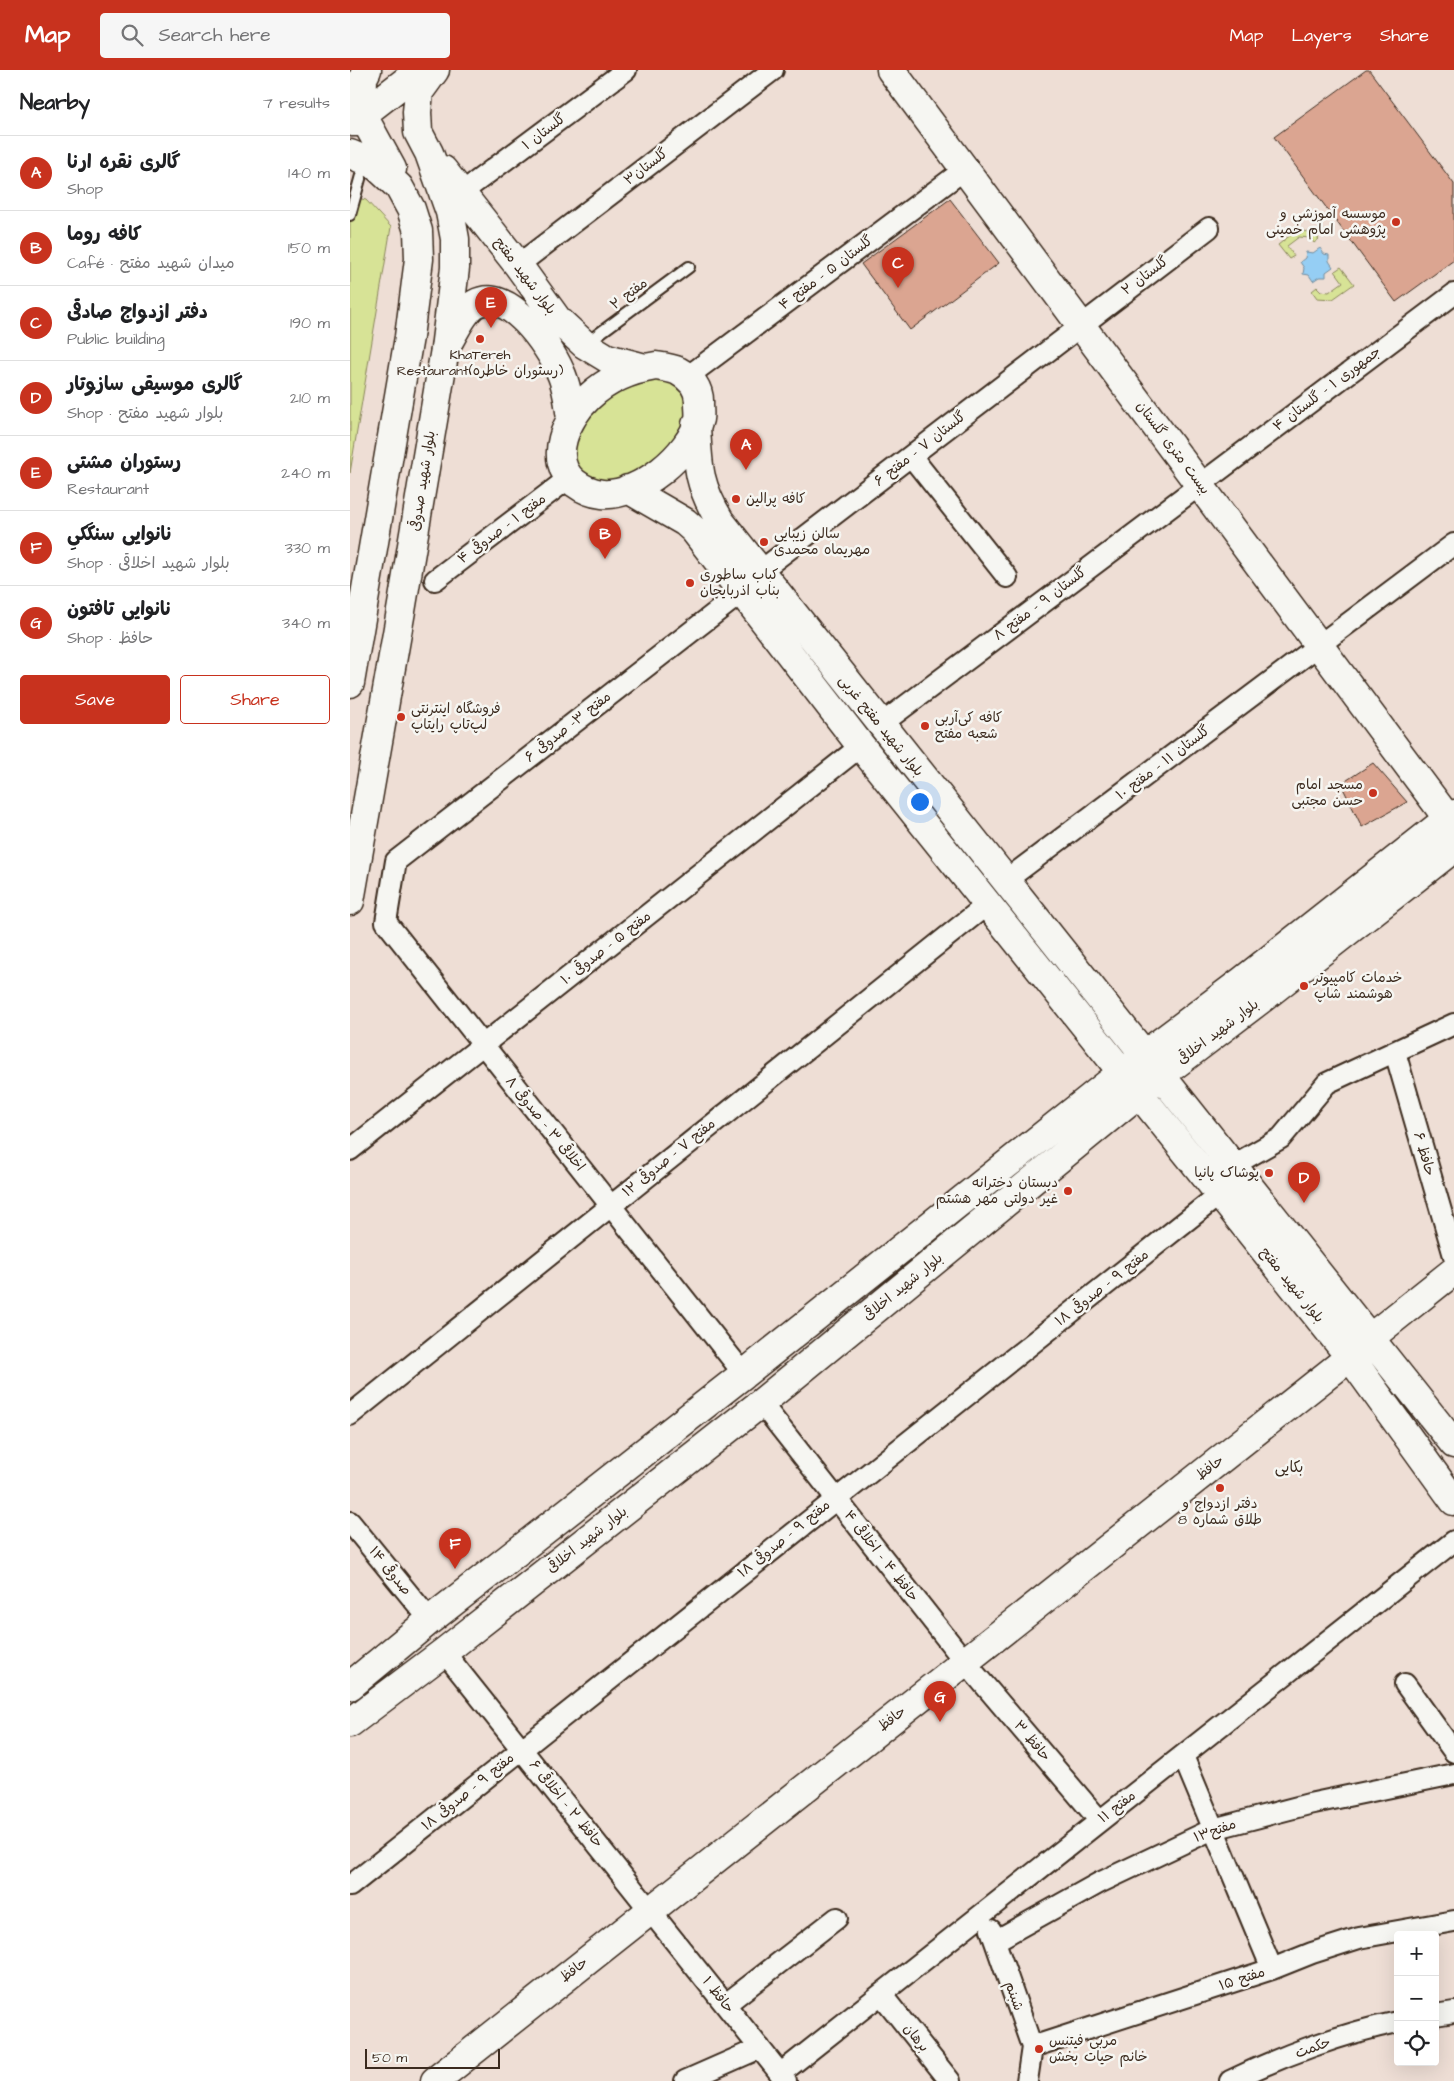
<!DOCTYPE html>
<html lang="en">
<head>
<meta charset="utf-8">
<style>
	:root { --surface:#fff; --page:#f6f6f6; --text:#202124; --muted:#757577; --line:#e0e0e0; --accent:#c8321e }
	body { margin:0; font-family:"Architects Daughter","Playpen Sans Arabic",sans-serif; background:var(--page); color:var(--text) }
	.controls { position:absolute; right:15px; bottom:15px; display:grid; overflow:hidden; border-radius:5px; box-shadow:0 5px 20px #0002 }
	.controls button { width:45px; height:45px; display:grid; place-items:center; padding:0; border:0; border-bottom:1px solid var(--line); background:var(--surface); color:var(--text); font:25px sans-serif }
	.scale { position:absolute; left:15px; bottom:12px; width:135px; box-sizing:border-box; padding-left:5px; border:2px solid #3b2a1e; border-top:0; font-size:14px; line-height:18px; white-space:nowrap; color:#3b2a1e; -webkit-text-stroke:4px #f6f6f2; paint-order:stroke }
	.you { position:absolute; left:569px; top:731px; width:18px; height:18px; margin:-12px; border:4px solid #fff; border-radius:50%; background:#1a73e8; box-shadow:0 0 0 8px #1a73e833 }
	.badge { display:grid; place-items:center; width:32px; height:32px; border-radius:50%; background:var(--accent); color:#fff; font-size:16px; font-weight:700 }
	.pin { position:absolute; translate:-50% -41px; filter:drop-shadow(0 1px 2px #0008) }
	.pin::after { content:''; position:absolute; top:26px; width:18px; height:15px; background:inherit; clip-path:polygon(0 0,100% 0,50% 100%) }
	.list { margin:0; padding:0; list-style:none }
	h2 { display:flex; justify-content:space-between; align-items:center; height:65px; margin:0; padding:0 20px; font-size:21px }
	h2 small { font-size:16px; font-weight:400; color:var(--muted) }
	.list li { display:grid; grid-template-columns:32px 1fr auto; gap:15px; align-items:center; box-sizing:border-box; height:75px; padding:0 20px; border-top:1px solid var(--line) }
	.list b { display:block; font-size:19px; white-space:nowrap }
	.list p { margin:0; font-size:16px; white-space:nowrap; color:var(--muted) }
	.list em { font-size:16px; font-style:normal; color:var(--muted) }
	.actions { display:flex; gap:10px; padding:15px 20px }
	.actions a { flex:1; padding:11px 0; border:1px solid var(--accent); border-radius:5px; text-align:center; font-size:18px; color:var(--accent) }
	.actions .main { background:var(--accent); color:#fff }
	.icon { flex:none; width:28px; height:28px; fill:none; stroke:currentColor; stroke-width:2; stroke-linecap:round; stroke-linejoin:round }
	.map { position:relative; flex:none; width:1104px; height:2011px; overflow:hidden }
	header { display:flex; align-items:center; gap:30px; box-sizing:border-box; height:70px; padding:0 25px; background:var(--accent); color:#fff }
	header strong { font-size:24px }
	nav { display:flex; gap:28px; margin-inline-start:auto; font-size:18px }
	.search { width:350px; height:45px; background:var(--page); display:flex; align-items:center; gap:12px; box-sizing:border-box; padding:0 18px; border-radius:5px; color:var(--muted); font-size:19px }
	main { display:flex }
	aside { flex:1; background:var(--surface) }
	.map>svg:first-child { display:block }
	.green { fill:#d7e396; stroke:#89865a }
	.water { fill:#95cef4; stroke:#718c9e }
	.building { fill:#dba591; stroke:#3b2a1e }
	.lines { fill:none; stroke-linecap:round; stroke-linejoin:round }
	.lane-casing { stroke:#3b2a1e; stroke-width:14 }
	.street-casing { stroke:#3b2a1e; stroke-width:24 }
	.secondary-casing { stroke:#3b2a1e; stroke-width:31 }
	.lane { stroke:#f6f6f2; stroke-width:10 }
	.street { stroke:#f6f6f2; stroke-width:20 }
	.secondary { stroke:#f6f6f2; stroke-width:28 }
	.poi-dot { fill:#c8321e; stroke:#f6f6f2; stroke-width:2 }
	.labels { text-anchor:middle; dominant-baseline:central; stroke-width:5; stroke-linejoin:round; paint-order:stroke }
	.street-label { font-size:14px; fill:#3b2a1e; stroke:#f6f6f2 }
	.poi-label { font-size:14px; fill:#3b2a1e; stroke:#f6f6f2; text-anchor:start }
	.neighbourhood-label { font-size:15px; fill:#3b2a1e; stroke:#f6f6f2 }
</style>
</head>
<body>
<header>
<strong>Map</strong>
<div class="search"><svg class="icon" aria-label="search" viewBox="0 0 24 24"><circle cx="10" cy="10" r="6"/><path d="M15 15l6 6"/></svg>Search here</div>
<nav><a>Map</a><a>Layers</a><a>Share</a></nav>
</header>
<main>
<aside>
<h2>Nearby<small>7 results</small></h2>
<ul class="list">
<li><span class="badge">A</span><div><b>گالری نقره ارنا</b><p>Shop</p></div><em>140 m</em></li>
<li><span class="badge">B</span><div><b>کافه روما</b><p>Café · میدان شهید مفتح</p></div><em>150 m</em></li>
<li><span class="badge">C</span><div><b>دفتر ازدواج صادقی</b><p>Public building</p></div><em>190 m</em></li>
<li><span class="badge">D</span><div><b>گالری موسیقی سازوتار</b><p>Shop · بلوار شهید مفتح</p></div><em>210 m</em></li>
<li><span class="badge">E</span><div><b>رستوران مشتی</b><p>Restaurant</p></div><em>240 m</em></li>
<li><span class="badge">F</span><div><b>نانوایی سنگکیِ</b><p>Shop · بلوار شهید اخلاقی</p></div><em>330 m</em></li>
<li><span class="badge">G</span><div><b>نانوایی تافتون</b><p>Shop · حافظ</p></div><em>340 m</em></li>
</ul>
<div class="actions"><a class="main">Save</a><a>Share</a></div>
</aside>
<div class="map">
<svg width="1104" height="2011" viewBox="0 0 1104 2011">
	<rect width="100%" height="100%" fill="#eeded5"/>
	<filter id="ink" filterUnits="userSpaceOnUse"><feTurbulence type="fractalNoise" baseFrequency=".02" numOctaves="2"/><feDisplacementMap in="SourceGraphic" scale="10" xChannelSelector="R" yChannelSelector="G"/><feConvolveMatrix kernelMatrix="1 2 1 2 8 2 1 2 1" color-interpolation-filters="sRGB"/></filter>
	<g filter="url(#ink)">
		<path class="green" d="M0 126 16 130 41 157 0 403Z
			M947 160 964 163 969 169 964 173 960 168 949 167 937 176 944 186 939 189 928 175Z
			M991 197 1004 214 983 229 967 228 962 221 967 217 971 221 979 222 993 212 985 201Z
			M307 303 341 320 333 366 285 409 235 413 217 383 241 336Z"/>
		<path class="water" d="M970 178 974 184 979 185V191L983 197 976 202V207H969L963 211 959 205 953 204 954 198 950 192 955 188 956 182 963 183Z"/>
		<path class="building" d="M1016 0H1019L1104 114V190L1046 232 924 67Z
			M600 129 649 193 560 260 511 194Z
			M1023 693 1057 732 1012 757 991 714Z"/>
		<g class="lines">
			<g class="lane-casing">
				<path id="lane" d="M0 145 15 91
					M235 274 339 197"/>
			</g>
			<g class="street-casing">
				<path id="street" d="M111 123 276 0
					M168 195 423 0
					M337 307 615 99
					M561 386 657 507
					M409 502 859 158
					M85 510 219 408
					M391 523 46 791 36 852 394 1304
					M530 655 1104 224
					M655 811 1104 474
					M1045 982 1104 1186
					M0 1080 511 676
					M882 1096 931 1068 977 1013 1104 954
					M411 1333 615 1592 750 1751
					M0 1345 639 833
					M0 1452 80 1550
					M94 1582 436 2011
					M1055 1614 1104 1682
					M833 1686 922 1899
					M0 1816 870 1124
					M641 1860 682 1977 677 2011
					M645 1871 749 1813 863 1759 959 1734 1104 1704
					M531 1924 600 2011
					M376 1934 487 1848
					M1085 1945 1104 1942
					M682 1977 922 1899 962 1883 1009 1868 1104 1851
					M430 2004 1104 1471
					M335 2011 410 1978
					M880 2011C931 1986 993 1963 1048 1952"/>
			</g>
			<g class="secondary-casing">
				<path id="secondary" d="M17 0 13 8 12 44 42 99
					M541 0 1104 757
					M3 52 70 0
					M0 84 24 94 49 117 61 139 68 161 69 189 59 267 0 613
					M93 100 168 195 207 249 234 274 257 288 295 298
					M99 271C106 259 113 242 125 234 158 215 199 276 210 301 217 315 219 333 221 349
					M306 296C313 297 322 298 328 301 341 308 350 319 349 334 349 339 350 344 349 349 341 384 289 427 252 424 242 423 233 419 225 413 196 390 217 347 239 327 258 309 280 300 306 296Z
					M346 355C348 397 348 414 370 451L1104 1374
					M278 419 335 452 344 460 511 676 1000 1287 1104 1431
					M0 831 52 535 95 279 105 198V169L100 142 79 83 68 62 67 42 69 22 85 0
					M1020 1268 1104 1201
					M0 1616 80 1550 394 1304 794 985 891 912 1104 744
					M0 1653 94 1582 411 1333 810 1006 914 927 1104 778
					M85 2011 1000 1287"/>
			</g>
			<use href="#lane" class="lane"/>
			<use href="#street" class="street"/>
			<use href="#secondary" class="secondary"/>
		</g>
	</g>
	<g class="poi-dot">
		<circle cx="1046" cy="152" r="5"/>
		<circle cx="130" cy="269" r="5"/>
		<circle cx="386" cy="429" r="5"/>
		<circle cx="414" cy="472" r="5"/>
		<circle cx="340" cy="513" r="5"/>
		<circle cx="51" cy="647" r="5"/>
		<circle cx="575" cy="656" r="5"/>
		<circle cx="1023" cy="723" r="5"/>
		<circle cx="954" cy="916" r="5"/>
		<circle cx="919" cy="1103" r="5"/>
		<circle cx="718" cy="1121" r="5"/>
		<circle cx="870" cy="1418" r="5"/>
		<circle cx="689" cy="1979" r="5"/>
	</g>
	<g class="labels">
		<g class="street-label">
			<text transform="translate(194 62) rotate(-37)">گلستان ۱</text>
			<text transform="translate(296 97) rotate(-37)">گلستان۳</text>
			<text transform="translate(476 203) rotate(-37)">گلستان ۵ - مفتح ۴</text>
			<text transform="translate(175 206) rotate(53)">بلوار شهید مفتح</text>
			<text transform="translate(795 206) rotate(-37)">گلستان ۲</text>
			<text transform="translate(279 224) rotate(-37)">مفتح ۲</text>
			<text transform="translate(977 319) rotate(-37)">جمهوری ۱ - گلستان ۴</text>
			<text transform="translate(823 378) rotate(53)">بیست متری گلستان</text>
			<text transform="translate(570 379) rotate(-38)">گلستان ۷ - مفتح ۶</text>
			<text transform="translate(73 411) rotate(-81)">بلوار شهید صدوقی</text>
			<text transform="translate(152 459) rotate(-37)">مفتح ۱ - صدوقی ۴</text>
			<text transform="translate(690 534) rotate(-37)">گلستان ۹ - مفتح ۸</text>
			<text transform="translate(531 656) rotate(51)">بلوار شهید مفتح غربی</text>
			<text transform="translate(218 657) rotate(-38)">مفتح ۳- صدوقی ۶</text>
			<text transform="translate(813 693) rotate(-37)">گلستان ۱۱ - مفتح ۱۰</text>
			<text transform="translate(256 878) rotate(-38)">مفتح ۵ - صدوقی ۱۰</text>
			<text transform="translate(868 962) rotate(-37)">بلوار شهید اخلاقی</text>
			<text transform="translate(195 1054) rotate(51)">اخلاقی ۳ - صدوقی ۸</text>
			<text transform="translate(1074 1084) rotate(74)">حافظ ۶</text>
			<text transform="translate(319 1088) rotate(-39)">مفتح ۷ - صدوقی ۱۲</text>
			<text transform="translate(942 1215) rotate(51)">بلوار شهید مفتح</text>
			<text transform="translate(553 1217) rotate(-39)">بلوار شهید اخلاقی</text>
			<text transform="translate(752 1218) rotate(-38)">مفتح ۹ - صدوقی ۱۸</text>
			<text transform="translate(860 1398) rotate(-38)">حافظ</text>
			<text transform="translate(434 1469) rotate(-39)">مفتح ۹ - صدوقی ۱۸</text>
			<text transform="translate(237 1470) rotate(-38)">بلوار شهید اخلاقی</text>
			<text transform="translate(531 1486) rotate(52)">حافظ ۴ - اخلاقی ۴</text>
			<text transform="translate(40 1501) rotate(51)">صدوقی ۱۴</text>
			<text transform="translate(542 1649) rotate(-38)">حافظ</text>
			<text transform="translate(682 1671) rotate(50)">حافظ ۳</text>
			<text transform="translate(118 1722) rotate(-39)">مفتح ۹ - صدوقی ۱۸</text>
			<text transform="translate(216 1734) rotate(51)">حافظ ۲ - اخلاقی ۶</text>
			<text transform="translate(767 1737) rotate(-38)">مفتح ۱۱</text>
			<text transform="translate(865 1761) rotate(-20)">مفتح۱۳</text>
			<text transform="translate(224 1900) rotate(-38)">حافظ</text>
			<text transform="translate(892 1909) rotate(-18)">مفتح ۱۵</text>
			<text transform="translate(368 1925) rotate(52)">حافظ ۱</text>
			<text transform="translate(664 1926) rotate(71)">شبنم</text>
			<text transform="translate(566 1968) rotate(51)">برهان</text>
			<text transform="translate(963 1978) rotate(-20)">حکمت</text>
		</g>
		<g class="poi-label">
			<text x="1036" y="144" text-anchor="end">موسسه آموزشی و<tspan x="1036" dy="16">پژوهشی امام خمینی</tspan></text>
			<text x="130" y="285" text-anchor="middle">KhaTereh<tspan x="130" dy="16">Restaurant(رستوران خاطره)</tspan></text>
			<text x="396" y="429">کافه پرالین</text>
			<text x="424" y="464">سالن زیبایی<tspan x="424" dy="16">مهریماه محمدی</tspan></text>
			<text x="350" y="505">کباب ساطوری<tspan x="350" dy="16">بناب اذربایجان</tspan></text>
			<text x="61" y="639">فروشگاه اینترنتی<tspan x="61" dy="16">لپ‌تاپ رایتاپ</tspan></text>
			<text x="585" y="648">کافه کی‌آربی<tspan x="585" dy="16">شعبه مفتح</tspan></text>
			<text x="1013" y="715" text-anchor="end">مسجد امام<tspan x="1013" dy="16">حسن مجتبی</tspan></text>
			<text x="964" y="908">خدمات کامپیوتر<tspan x="964" dy="16">هوشمند شاپ</tspan></text>
			<text x="909" y="1103" text-anchor="end">پوشاک پانیا</text>
			<text x="708" y="1113" text-anchor="end">دبستان دخترانه<tspan x="708" dy="16">غیر دولتی مهر هشتم</tspan></text>
			<text x="870" y="1434" text-anchor="middle">دفتر ازدواج و<tspan x="870" dy="16">طلاق شماره 8</tspan></text>
			<text x="699" y="1971">مربی فیتنس<tspan x="699" dy="16">خانم حیات بخش</tspan></text>
		</g>
		<g class="neighbourhood-label">
			<text x="939" y="1397">بکایی</text>
		</g>
	</g>
</svg>
<div class="controls">
<button>+</button>
<button>−</button>
<button><svg class="icon" aria-label="locate" viewBox="0 0 24 24"><circle cx="12" cy="12" r="6"/><path d="M12 2v4M12 18v4M2 12h4M18 12h4"/></svg></button>
</div>
<div class="scale">50 m</div>
<div class="you"></div>
<div class="pin badge" style="left:396px;top:400px">A</div>
<div class="pin badge" style="left:255px;top:489px">B</div>
<div class="pin badge" style="left:548px;top:218px">C</div>
<div class="pin badge" style="left:954px;top:1133px">D</div>
<div class="pin badge" style="left:141px;top:258px">E</div>
<div class="pin badge" style="left:105px;top:1499px">F</div>
<div class="pin badge" style="left:590px;top:1652px">G</div>
</div>
</main>
</body>
</html>
